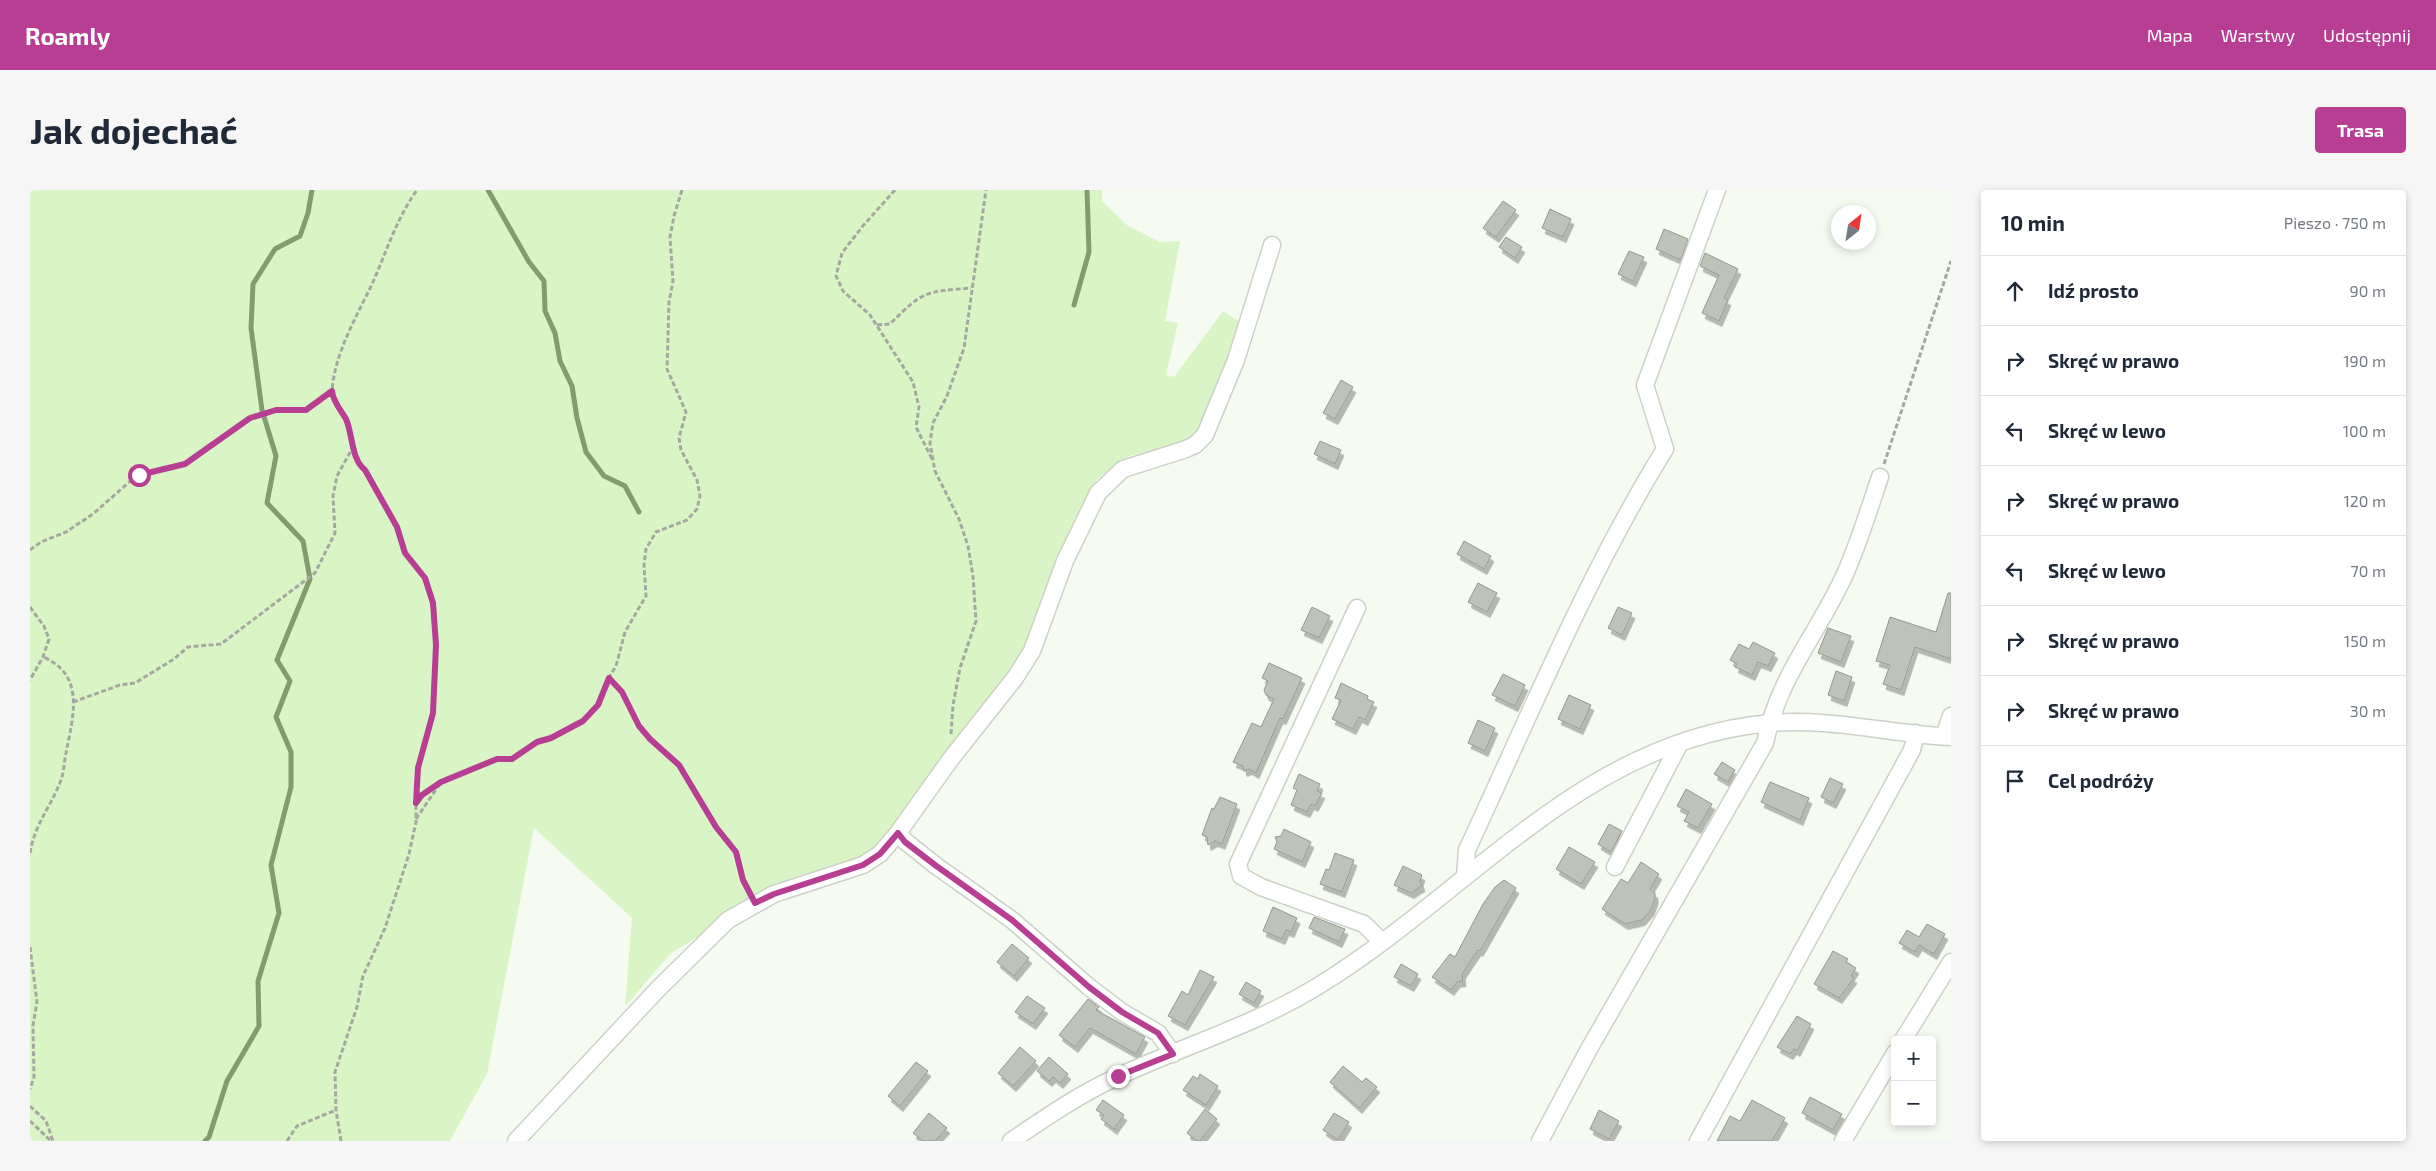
<!DOCTYPE html>
<html lang="pl">
<head>
<meta charset="utf-8">
<style>
	:root { --surface:#fff; --page:#f6f6f7; --text:#1f2937; --muted:#747a83; --line:#e0e1e3; --accent:#b73e93 }
	body { margin:0; font-family:"Exo 2",sans-serif; background:var(--page); color:var(--text) }
	.controls { position:absolute; right:15px; bottom:15px; display:grid; overflow:hidden; border-radius:5px; box-shadow:0 2px 8px #0003 }
	.controls button { width:45px; height:45px; display:grid; place-items:center; padding:0; border:0; border-bottom:1px solid var(--line); background:var(--surface); color:var(--text); font:25px sans-serif }
	.compass { position:absolute; left:1801px; top:15px; width:45px; height:45px; border-radius:50%; background:var(--surface); box-shadow:0 2px 8px #0003; rotate:30deg }
	.stop { position:absolute; width:15px; height:15px; margin:-11px; border:4px solid #b73e93; border-radius:50%; background:#fff }
	.stop.end { background:#b73e93; border-color:#fff; box-shadow:0 1px 5px #0008 }
	.list { margin:0; padding:0; list-style:none }
	h2 { display:flex; justify-content:space-between; align-items:center; height:65px; margin:0; padding:0 20px; font-size:21px }
	h2 small { font-size:16px; font-weight:400; color:var(--muted) }
	.list li { display:grid; grid-template-columns:32px 1fr auto; gap:15px; align-items:center; box-sizing:border-box; height:70px; padding:0 20px; border-top:1px solid var(--line) }
	.list b { display:block; font-size:19px; white-space:nowrap }
	.list em { font-size:16px; font-style:normal; color:var(--muted) }
	.icon { flex:none; width:28px; height:28px; fill:none; stroke:currentColor; stroke-width:2; stroke-linecap:round; stroke-linejoin:round }
	.map { position:relative; flex:none; width:1921px; height:951px; overflow:hidden; border-radius:5px }
	header { display:flex; align-items:center; gap:30px; box-sizing:border-box; height:70px; padding:0 25px; background:var(--accent); color:#fff }
	header strong { font-size:24px }
	nav { display:flex; gap:28px; margin-inline-start:auto; font-size:18px }
	.intro { display:flex; align-items:center; justify-content:space-between; box-sizing:border-box; height:120px; padding:0 30px }
	h1 { margin:0; font-size:35px }
	.button { padding:12px 22px; border-radius:5px; background:var(--accent); color:#fff; font-size:18px; font-weight:700 }
	main { display:flex; gap:30px; padding:0 30px }
	aside { flex:1; background:var(--surface); border-radius:5px; box-shadow:0 2px 8px #0003 }
	.map>svg:first-child { display:block }
	.green { fill:#daf5c5 }
	.lines { fill:none; stroke-linecap:round; stroke-linejoin:round }
	.stream { stroke:#849b72; stroke-width:5 }
	.building { fill:#bdc3b9; stroke:#949990; filter:url(#shadow) }
	.minor-casing { stroke:#ccd1c8; stroke-width:19 }
	.path { stroke:#a5a8a1; stroke-width:3; stroke-dasharray:5 2.5; stroke-linecap:butt }
	.minor { stroke:#fff; stroke-width:16 }
	.route { stroke:#b73e93; stroke-width:6 }
</style>
</head>
<body>
<header>
<strong>Roamly</strong>
<nav><a>Mapa</a><a>Warstwy</a><a>Udostępnij</a></nav>
</header>
<div class="intro"><h1>Jak dojechać</h1><a class="button">Trasa</a></div>
<main>
<div class="map">
<svg width="1921" height="951" viewBox="0 0 1921 951">
	<defs>
		<filter id="shadow"><feDropShadow dx="3" dy="5.5" stdDeviation="0" flood-color="#0004"/></filter>
	</defs>
	<rect width="100%" height="100%" fill="#f6fbf2"/>
	<path class="green" d="M0 0H1072V11L1097 35 1130 52 1150 51 1135 131 1148 133 1136 185 1144 187 1193 121 1210 132 1168 248 1099 266 1067 289 1040 338 993 463 844 663 741 701 640 764 595 817 602 728 504 638 457 884 420 951H2L0 948Z"/>
	<g class="lines">
		<path class="stream" d="M458 0 499 72 514 91 515 121 525 143 530 171 542 196 547 228 556 262 574 286 595 296 609 322
			M1044 115 1059 62 1057 0
			M175 951 179 947 197 891 229 836 228 791 249 723 241 675 261 597V562L246 527 260 491 247 470 280 389 273 351 237 313 246 266 232 220 221 138 223 94 245 59 270 46 278 23 282 0"/>
	</g>
	<path class="building" d="M1473 11 1486 20 1466 47 1453 38Z
		M1520 19 1541 29 1533 47 1512 38Z
		M1634 39 1658 49 1651 70 1626 59Z
		M1476 47 1492 57 1485 68 1469 57Z
		M1599 61 1614 67 1603 91 1588 84Z
		M1675 63 1708 79 1694 108 1698 110 1689 131 1672 123 1689 85 1670 76Z
		M1311 190 1323 197 1305 229 1293 223Z
		M1290 251 1311 260 1305 274 1284 264Z
		M1434 351 1461 366 1454 379 1427 364Z
		M1448 393 1467 403 1457 422 1438 412Z
		M1918 403H1921V469L1885 457 1871 500 1853 494 1860 475 1846 471 1860 427 1906 442Z
		M1282 417 1300 426 1289 448 1271 440Z
		M1588 417 1602 423 1592 445 1578 438Z
		M1798 438 1821 446 1811 472 1788 463Z
		M1723 452 1745 463 1738 476 1728 472 1722 485 1705 477 1707 474 1700 470 1709 454 1719 459Z
		M1239 473 1272 488 1253 529 1250 528 1226 583 1219 579 1214 581 1213 576 1203 572 1222 533 1231 537 1244 509 1236 505 1234 500 1238 491 1232 488Z
		M1806 481 1822 487 1814 511 1798 505Z
		M1473 484 1495 495 1485 516 1462 505Z
		M1311 493 1338 506 1337 509 1344 512 1335 530 1329 527 1323 539 1302 529 1311 510 1305 508Z
		M1539 505 1561 515 1550 539 1528 529Z
		M1448 530 1465 538 1455 561 1438 553Z
		M1692 572 1705 580 1698 592 1684 584Z
		M1269 584 1290 594 1287 601 1292 603 1285 616 1281 614 1277 622 1261 615 1267 600 1263 598Z
		M1800 588 1813 594 1803 613 1791 607Z
		M1740 592 1779 608 1770 630 1731 612Z
		M1656 599 1682 614 1668 638 1654 631 1659 622 1647 616Z
		M1190 607 1207 614 1192 654 1185 651 1178 655 1177 647 1172 645 1182 618 1184 619Z
		M1579 634 1592 641 1581 662 1568 654Z
		M1254 639 1281 652 1272 672 1244 659 1247 652 1245 647 1251 646Z
		M1539 657 1565 672 1551 694 1526 679Z
		M1305 663 1324 670 1312 702 1290 694 1296 679 1299 680Z
		M1611 672 1629 684 1620 699 1625 703V709L1621 720 1612 730 1595 734 1572 719 1591 689 1598 693Z
		M1373 676 1392 685 1390 691 1392 696 1381 703 1364 695Z
		M1474 690 1486 698 1450 761 1448 760 1432 784 1433 791 1427 792 1421 800 1402 787 1420 764 1425 767 1453 714 1465 697Z
		M1243 717 1267 728 1261 742 1256 740 1252 749 1233 741Z
		M1284 727 1315 739 1309 752 1279 738Z
		M1897 734 1915 744 1904 764 1889 755 1885 762 1869 753 1877 740 1889 747Z
		M982 754 999 768 984 786 967 772Z
		M1803 761 1818 769 1816 772 1826 778 1821 786 1824 788 1809 808 1784 794Z
		M1371 774 1388 784 1381 796 1364 787Z
		M1170 780 1184 787 1155 835 1138 826 1152 801 1158 805Z
		M1216 792 1231 801 1224 813 1209 804Z
		M997 806 1015 818 1003 834 985 822Z
		M1058 809 1069 817 1066 820 1115 847 1106 864 1060 838 1045 857 1029 845Z
		M1767 826 1781 834 1767 861 1764 859 1760 864 1747 857Z
		M990 857 1006 871 983 896 968 883Z
		M1019 867 1038 884 1030 893 1023 887 1019 891 1007 881Z
		M886 872 898 881 870 916 858 906Z
		M1313 876 1332 892 1336 888 1347 897 1329 918 1300 892Z
		M1170 884 1188 896 1176 915 1153 900 1163 886 1168 889Z
		M1780 907 1812 924 1803 940 1772 923Z
		M1073 910 1094 925 1084 939 1071 929 1074 925 1066 920Z
		M1722 910 1755 928 1742 951H1687L1700 926 1710 931Z
		M1175 919 1187 929 1170 951H1167L1157 943Z
		M1569 920 1589 931 1579 949 1560 939Z
		M899 923 917 938 905 951H893L883 943Z
		M1304 923 1319 932 1308 950 1293 940Z"/>
	<g class="lines">
		<g class="minor-casing">
			<path id="minor" d="M1327 418 1208 674 1211 686 1231 697 1334 734 1352 752
				M1914 546 1921 526
				M1585 677 1650 553
				M1435 687 1437 660C1500 525 1557 385 1635 259L1615 195 1687 0
				M1873 850 1921 772
				M1143 864 1128 843 1092 822 1059 797 982 730 905 675 875 651 868 643 920 570 985 488 1002 461 1035 371 1068 303 1093 279 1156 259 1165 255 1175 245 1206 170 1242 55
				M486 951 628 799 698 730 744 704 833 675 850 664 868 643
				M981 951C1015 928 1048 905 1085 888 1153 856 1225 835 1288 796 1439 704 1553 549 1741 533 1802 528 1861 544 1921 547
				M1510 951 1559 859 1735 553C1749 485 1788 444 1815 384 1829 353 1839 319 1850 287
				M1668 951 1882 560 1886 543
				M1813 951 1865 863"/>
		</g>
		<path class="path" d="M865 0 832 37 812 63 806 86 813 101 840 125 883 192 889 217 886 237 902 269
			M847 135 860 134C894 100 895 102 941 98
			M1854 274 1921 71
			M0 360 11 352 36 342 63 324 105 287 155 274 220 228 246 220H276L302 201
			M0 417 14 436 19 449 13 467 0 490
			M579 488 591 502 609 536 620 549 649 575 686 637 706 661 713 690 720 701
			M43 512 90 495 105 493 144 469 158 457 191 454 285 383 305 343 303 306 307 286 323 257
			M921 544 923 515 930 478 946 431 943 386 938 356 929 329 905 281 900 253 903 233 917 206 934 158 956 0
			M386 613 392 605 411 592 467 569H482L507 552 521 548 553 531 568 515 575 494 586 476 595 442 616 406 614 375 616 359 626 342 657 330 667 319 670 306 667 290 651 260 649 248 656 222 637 179 639 112 643 91 640 47 644 26 652 0
			M386 629 409 595
			M0 663C5 633 21 617 31 590 34 582 34 572 36 563 43 527 56 485 13 467
			M0 757 7 812 3 835 4 887 0 899
			M0 916 16 931 23 951
			M0 931 21 951
			M257 951 267 936 306 920
			M311 951 306 920 305 882 327 817 333 786 355 738 379 664 386 632V592L388 577 403 523 406 474 403 413 395 388 375 363 367 337 335 281C325 273 320 249 317 236 315 224 302 214 302 202 304 164 327 126 343 92 357 60 367 28 387 0"/>
		<use href="#minor" class="minor"/>
	</g>
	<g class="lines">
		<path class="route" d="M109 285 155 274 220 228 246 220H276L302 201C303 212 311 220 316 229 323 245 321 269 335 280L367 337 375 363 395 388 403 413 406 455 403 523 388 578 386 613 392 605 411 592 467 569H482L507 552 521 548 553 531 568 515 579 488 592 502 609 536 620 549 649 575 686 637 706 662 713 690 725 713 744 704 833 675 850 664 868 643 875 652 905 675 982 730 1059 797 1092 822 1128 843 1143 864 1088 886"/>
	</g>
</svg>
<div class="controls">
<button>+</button>
<button>−</button>
</div>
<svg class="compass" viewBox="-18 -18 36 36"><path d="M0-13l5 13h-10z" fill="#e53935"/><path d="M0 13l5-13h-10z" fill="#747a83"/></svg>
<div class="stop" style="left:109px;top:285px"></div>
<div class="stop end" style="left:1088px;top:886px"></div>
</div>
<aside>
<h2>10 min<small>Pieszo · 750 m</small></h2>
<ul class="list">
<li><svg class="icon" aria-label="ahead" viewBox="0 0 24 24"><path d="M12 20V5M6 11l6-6 6 6"/></svg><div><b>Idź prosto</b></div><em>90 m</em></li>
<li><svg class="icon" aria-label="right" viewBox="0 0 24 24"><path d="M7 20v-9h11M14 6l5 5-5 5"/></svg><div><b>Skręć w prawo</b></div><em>190 m</em></li>
<li><svg class="icon" aria-label="left" viewBox="0 0 24 24"><path d="M17 20v-9H6M10 6l-5 5 5 5"/></svg><div><b>Skręć w lewo</b></div><em>100 m</em></li>
<li><svg class="icon" aria-label="right" viewBox="0 0 24 24"><path d="M7 20v-9h11M14 6l5 5-5 5"/></svg><div><b>Skręć w prawo</b></div><em>120 m</em></li>
<li><svg class="icon" aria-label="left" viewBox="0 0 24 24"><path d="M17 20v-9H6M10 6l-5 5 5 5"/></svg><div><b>Skręć w lewo</b></div><em>70 m</em></li>
<li><svg class="icon" aria-label="right" viewBox="0 0 24 24"><path d="M7 20v-9h11M14 6l5 5-5 5"/></svg><div><b>Skręć w prawo</b></div><em>150 m</em></li>
<li><svg class="icon" aria-label="right" viewBox="0 0 24 24"><path d="M7 20v-9h11M14 6l5 5-5 5"/></svg><div><b>Skręć w prawo</b></div><em>30 m</em></li>
<li><svg class="icon" aria-label="arrive" viewBox="0 0 24 24"><path d="M6 21V4h12l-3 4 3 4H6"/></svg><div><b>Cel podróży</b></div></li>
</ul>
</aside>
</main>
</body>
</html>
